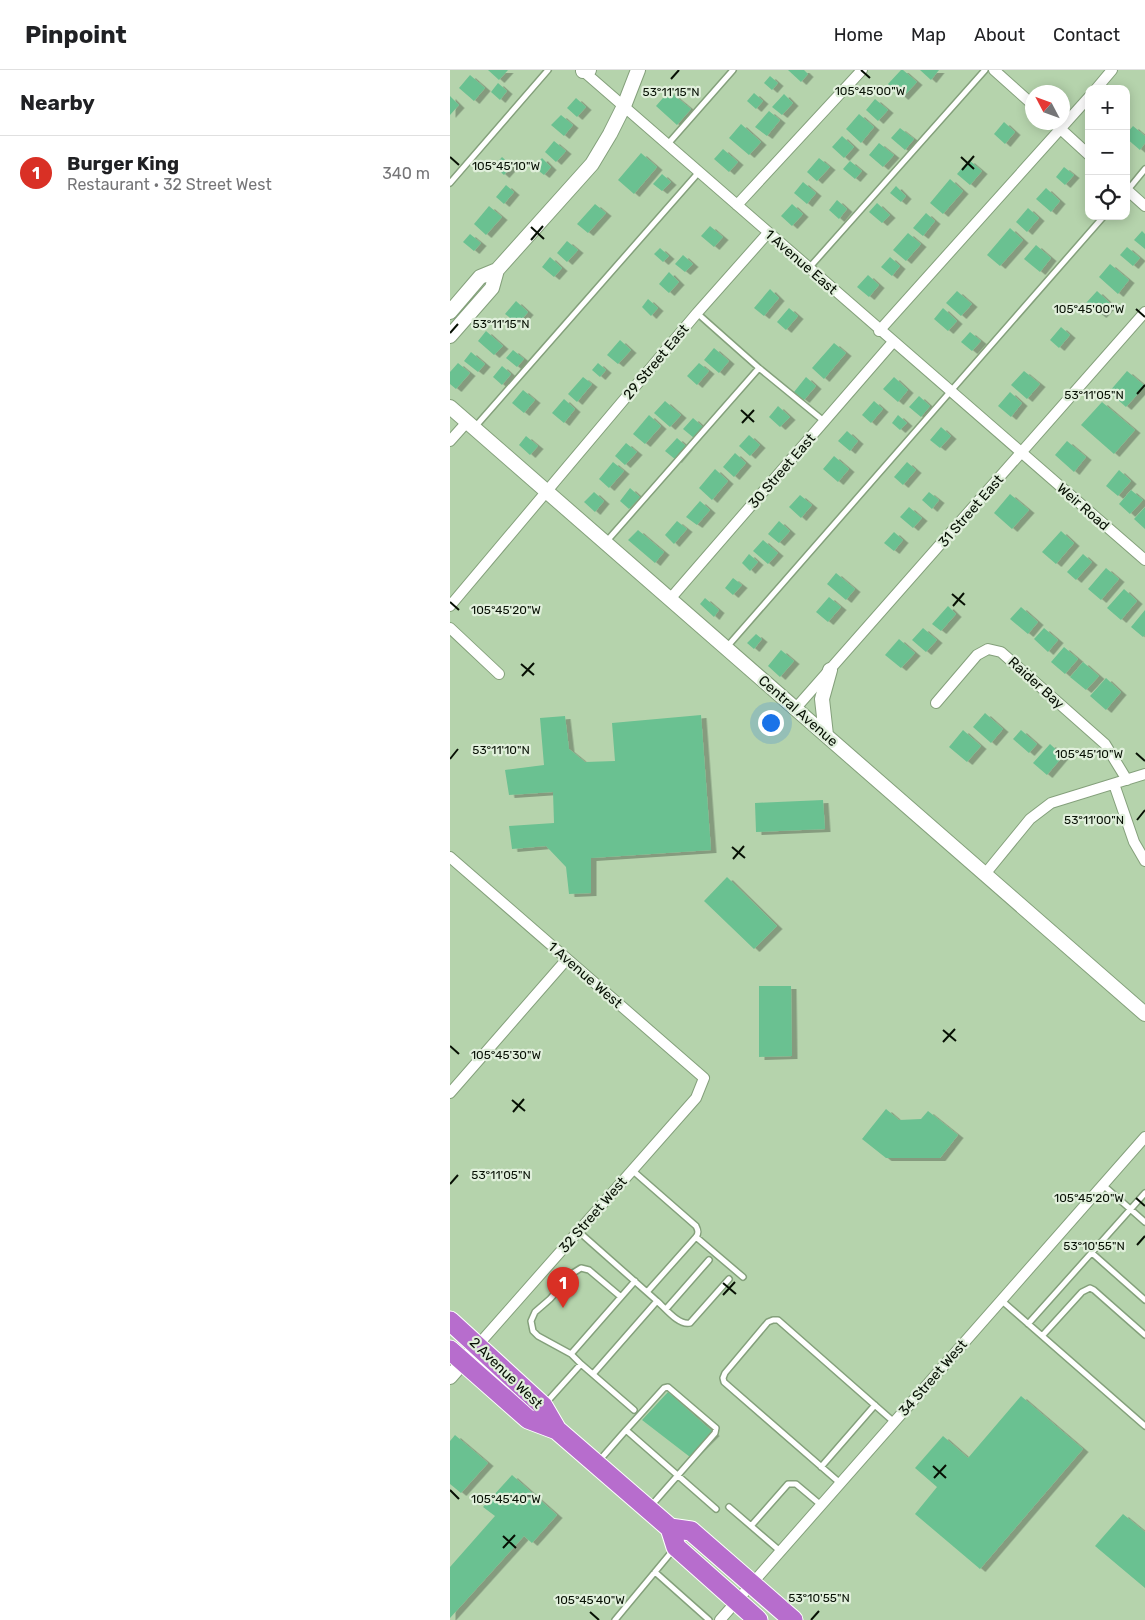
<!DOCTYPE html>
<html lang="en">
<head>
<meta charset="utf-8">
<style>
	:root { --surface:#fff; --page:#f6f6f6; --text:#202124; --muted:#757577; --line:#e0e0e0; --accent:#d93025 }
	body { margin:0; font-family:Rubik,sans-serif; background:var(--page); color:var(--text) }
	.controls { position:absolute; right:15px; top:15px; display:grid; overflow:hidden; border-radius:10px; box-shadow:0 2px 12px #0003 }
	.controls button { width:45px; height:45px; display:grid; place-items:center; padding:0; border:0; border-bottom:1px solid var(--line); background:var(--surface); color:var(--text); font:25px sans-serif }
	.compass { position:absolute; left:575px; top:15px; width:45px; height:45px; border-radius:50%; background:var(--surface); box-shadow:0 2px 12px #0003; rotate:311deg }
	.you { position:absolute; left:320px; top:652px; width:18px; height:18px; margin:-12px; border:4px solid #fff; border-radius:50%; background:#1a73e8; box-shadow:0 0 0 8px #1a73e833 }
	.badge { display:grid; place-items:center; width:32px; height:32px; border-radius:50%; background:var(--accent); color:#fff; font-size:16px; font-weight:700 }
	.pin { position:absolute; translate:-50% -41px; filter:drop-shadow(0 1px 2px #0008) }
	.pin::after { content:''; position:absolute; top:26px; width:18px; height:15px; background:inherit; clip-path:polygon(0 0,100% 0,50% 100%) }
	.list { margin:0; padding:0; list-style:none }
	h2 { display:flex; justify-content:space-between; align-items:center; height:65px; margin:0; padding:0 20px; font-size:21px }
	h2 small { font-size:16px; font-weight:400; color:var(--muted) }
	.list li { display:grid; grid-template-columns:32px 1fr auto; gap:15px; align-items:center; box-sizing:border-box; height:75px; padding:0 20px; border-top:1px solid var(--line) }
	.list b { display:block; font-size:19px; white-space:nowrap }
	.list p { margin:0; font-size:16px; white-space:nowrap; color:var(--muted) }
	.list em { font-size:16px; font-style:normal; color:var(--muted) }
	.icon { flex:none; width:28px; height:28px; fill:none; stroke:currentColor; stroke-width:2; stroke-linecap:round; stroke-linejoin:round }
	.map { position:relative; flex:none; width:695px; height:1550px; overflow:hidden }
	header { display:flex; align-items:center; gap:30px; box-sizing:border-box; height:70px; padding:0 25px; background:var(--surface); border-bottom:1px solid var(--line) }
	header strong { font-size:24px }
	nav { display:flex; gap:28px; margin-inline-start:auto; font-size:18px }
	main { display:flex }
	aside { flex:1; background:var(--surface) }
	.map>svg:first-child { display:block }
	.building { fill:#6bc191; filter:url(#shadow) }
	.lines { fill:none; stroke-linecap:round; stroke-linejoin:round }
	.lane-casing { stroke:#84a07b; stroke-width:8 }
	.street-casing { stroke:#84a07b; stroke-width:12 }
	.secondary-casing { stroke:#84a07b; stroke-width:16 }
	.highway-casing { stroke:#fff; stroke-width:21 }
	.lane { stroke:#fff; stroke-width:5 }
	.street { stroke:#fff; stroke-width:10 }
	.secondary { stroke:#fff; stroke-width:14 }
	.highway { stroke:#b76dcd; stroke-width:19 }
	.ticks { fill:none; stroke:#071004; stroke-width:2 }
	.labels { text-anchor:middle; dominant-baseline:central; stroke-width:4.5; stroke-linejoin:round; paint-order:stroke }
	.street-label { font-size:14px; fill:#071004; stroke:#e0efdb }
	.ticks-label { font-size:12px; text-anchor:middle; fill:#071004; stroke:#e0efdb; stroke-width:4.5; stroke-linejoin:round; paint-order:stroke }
</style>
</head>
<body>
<header>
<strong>Pinpoint</strong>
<nav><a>Home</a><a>Map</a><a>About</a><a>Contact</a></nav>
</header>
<main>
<aside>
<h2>Nearby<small></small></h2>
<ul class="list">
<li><span class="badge">1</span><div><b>Burger King</b><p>Restaurant · 32 Street West</p></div><em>340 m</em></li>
</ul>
</aside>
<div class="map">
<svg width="695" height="1550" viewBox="0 0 695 1550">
	<defs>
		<filter id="shadow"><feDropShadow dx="5.5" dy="3" stdDeviation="0" flood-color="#0004"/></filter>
	</defs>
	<rect width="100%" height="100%" fill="#b5d3ac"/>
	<path class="building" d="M38 0H58L49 10Z
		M338 0H354L358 4 351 12Z
		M451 0H453L467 12 453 27 438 14Z
		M470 0H489L481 10Z
		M20 5 35 18 24 31 9 18Z
		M320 6 328 13 322 20 314 13Z
		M48 13 57 21 50 30 41 22Z
		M219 21 241 39 227 55 206 36Z
		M304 23 313 31 306 39 297 31Z
		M334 24 343 33 332 45 322 37Z
		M0 26 9 35 0 45Z
		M126 28 136 37 127 47 117 38Z
		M425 29 438 40 428 51 416 40Z
		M319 41 330 50 317 66 305 57Z
		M409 44 424 57 411 73 396 59Z
		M111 45 123 55 114 66 101 55Z
		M554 52 565 62 555 74 544 64Z
		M291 54 311 72 299 85 279 68Z
		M683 56 695 66V73L690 80 676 68V64Z
		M450 58 464 69 455 80 441 68Z
		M392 66 404 77 394 88 382 77Z
		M104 71 116 81 106 92 95 82Z
		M429 73 444 85 433 97 419 85Z
		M273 79 288 92 279 102 264 89Z
		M191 83 207 97 184 124 168 110Z
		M52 87 62 96 54 105 44 96Z
		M92 88 101 97 94 105 84 97Z
		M369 88 380 97 367 111 357 102Z
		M519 90 532 101 520 115 507 104Z
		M400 91 412 101 405 109 393 99Z
		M614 97 624 105 615 115 606 107Z
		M212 104 221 112 212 121 203 114Z
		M500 109 513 121 493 144 480 133Z
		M353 112 366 123 357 134 344 123Z
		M56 115 64 122 54 134 46 127Z
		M446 116 456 126 451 132 440 123Z
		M596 118 610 131 601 142 586 129Z
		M387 130 397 139 389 149 379 140Z
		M427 133 440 145 432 153 419 142Z
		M145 134 156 143 138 163 127 154Z
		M342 134 353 144 342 156 331 146Z
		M39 136 52 147 36 165 24 154Z
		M578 138 589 148 577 162 566 152Z
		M476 143 485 151 473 166 463 158Z
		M260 156 273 167 264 177 251 166Z
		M560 158 573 170 550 196 537 185Z
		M692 161 695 164V179L684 170Z
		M458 163 471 174 456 191 443 180Z
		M20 164 31 173 24 181 13 172Z
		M117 171 128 180 117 192 107 183Z
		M586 175 601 188 590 202 574 189Z
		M677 177 690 188 683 196 670 185Z
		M210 178 219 186 213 192 204 184Z
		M233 185 243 194 235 202 225 194Z
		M100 187 112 198 104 207 92 197Z
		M440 187 450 196 442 206 431 197Z
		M660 194 679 210 668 224 649 207Z
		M219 202 229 212 219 223 209 214Z
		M418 205 429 215 419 227 407 217Z
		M320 219 329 228 314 246 304 238Z
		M507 221 522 234 511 246 496 233Z
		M647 221 661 234 651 245 636 233Z
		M198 229 208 238 201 246 192 237Z
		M66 231 78 242 68 254 55 244Z
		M339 238 348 246 336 260 327 252Z
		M493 238 507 251 498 261 484 249Z
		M611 257 620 265 609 278 600 270Z
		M36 261 53 276 44 285 28 271Z
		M520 262 531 271 522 281 511 272Z
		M170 270 181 280 168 294 157 285Z
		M384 273 396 283 374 309 362 298Z
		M264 278 279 291 269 303 254 290Z
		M63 280 74 289 67 297 56 288Z
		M21 282 35 294 28 302 14 291Z
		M8 293 20 303 6 319 0 314V302Z
		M148 293 156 300 150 307 142 300Z
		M249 293 259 301 247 315 237 306Z
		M52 296 61 304 52 315 43 307Z
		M574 301 590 314 577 329 561 315Z
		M677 301 695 316 676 337 659 322Z
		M133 307 142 314 127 332 118 324Z
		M356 307 366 316 354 330 344 322Z
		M444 307 458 320 448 332 433 319Z
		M73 320 85 330 74 343 62 333Z
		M560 322 572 333 561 347 548 336Z
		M469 326 480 336 471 347 459 337Z
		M114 329 125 339 114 353 102 343Z
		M215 331 231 345 220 357 204 343Z
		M424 331 433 339 421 353 412 345Z
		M652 332 685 360 664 384 631 355Z
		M328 336 340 347 330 357 319 347Z
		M199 345 211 356 195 374 183 364Z
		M448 345 457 353 450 360 442 353Z
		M243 348 253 357 244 368 233 359Z
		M491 357 501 366 490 378 480 370Z
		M397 361 408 371 400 381 388 371Z
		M299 365 310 375 300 386 289 376Z
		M76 366 88 376 80 385 69 375Z
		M227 368 237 377 226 390 215 381Z
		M617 371 636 387 624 402 605 385Z
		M176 373 187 382 175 395 165 386Z
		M285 383 296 393 284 407 273 397Z
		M384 386 399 399 388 412 373 399Z
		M163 392 174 401 159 418 149 409Z
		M457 392 466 400 453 415 444 407Z
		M265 399 278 411 262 430 249 418Z
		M669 400 681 411 668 426 656 416Z
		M180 418 190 427 179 439 170 431Z
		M681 420 693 430 680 444 669 434Z
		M144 422 154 431 145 442 134 432Z
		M479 422 489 430 482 439 472 430Z
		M560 424 579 440 562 459 544 443Z
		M350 425 362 435 351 448 339 437Z
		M250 431 260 440 247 455 236 447Z
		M459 437 472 448 463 458 450 447Z
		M695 437V459L684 449Z
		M227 451 237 459 224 474 215 465Z
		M329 451 340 461 329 473 318 464Z
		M188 460 214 482 205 493 178 470Z
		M611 461 624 473 606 494 592 482Z
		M444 462 453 470 444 481 434 473Z
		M313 470 328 483 318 494 303 481Z
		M299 484 308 492 300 501 292 493Z
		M633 484 642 492 626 510 617 502Z
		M656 498 669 509 651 530 638 519Z
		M386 503 405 519 396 530 377 514Z
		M283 508 292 515 283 525 275 518Z
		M674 519 687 531 671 550 657 538Z
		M379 527 391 537 378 552 366 542Z
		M255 528 269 540 264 547 250 534Z
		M498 536 506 544 491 561 482 554Z
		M571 537 588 552 578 564 560 549Z
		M695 540V565L693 567 681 557Z
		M473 558 487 570 476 582 462 570Z
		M594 558 608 570 598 582 584 569Z
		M306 564 312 569 304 579 297 573Z
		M449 569 465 583 451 598 435 585Z
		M614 577 628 589 615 604 601 592Z
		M331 580 344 591 330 607 318 596Z
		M633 592 649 606 636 620 620 607Z
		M656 608 671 622 656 640 640 626Z
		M535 643 553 659 541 673 523 657Z
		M251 645 261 780 141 788V823L119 824 116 797 96 776 62 779 59 756 104 753 103 722 59 725 55 700 94 695 90 648 115 646 119 679 135 692 165 691 162 653Z
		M513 660 531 676 517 692 499 677Z
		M571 660 587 674 579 683 563 669Z
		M600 674 613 686 597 705 583 693Z
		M373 730 375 759 306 762 305 733Z
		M277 807 327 856 304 879 254 831Z
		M309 916H341L342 986 309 987Z
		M436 1039 449 1050 471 1049 478 1041 508 1065 490 1088H436L412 1069Z
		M218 1322 264 1363 240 1387 192 1350Z
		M571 1326 633 1379 530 1499 465 1444 487 1417 465 1398 493 1366 518 1388Z
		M5 1365 38 1393 11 1423 0 1414V1371Z
		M62 1405 107 1445 82 1473 74 1466 0 1548V1497L45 1446 33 1437Z
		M673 1444 695 1462V1518L645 1476Z"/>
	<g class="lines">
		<g class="lane-casing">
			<path id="lane" d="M217 75 283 0
				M0 113 98 0
				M677 121 695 99
				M359 198 535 0
				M247 243 309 298 375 352
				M25 357 249 102
				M156 472 309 298
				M276 578 654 146
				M182 1100 246 1156C248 1160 249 1163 246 1167L197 1222
				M653 1115 695 1152
				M128 1161 207 1231 143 1304
				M246 1167 293 1207
				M642 1183 695 1230
				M551 1230 695 1356
				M207 1231C215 1238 229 1256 240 1253L279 1209
				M216 1239 259 1190
				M578 1254 695 1123
				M592 1266 632 1222 640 1218 644 1220 695 1265
				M121 1284 88 1266 83 1261 81 1251 85 1242 100 1229 123 1203 131 1198 139 1200 171 1227
				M131 1294 121 1284 185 1211
				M95 1334 131 1294 184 1340
				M176 1360 214 1318 218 1317 266 1358 265 1363 200 1437
				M148 1392 176 1360 266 1439
				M371 1397 425 1335
				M390 1413 274 1312 273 1308 275 1303 318 1252 323 1250H328L444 1352
				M279 1437 330 1481
				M301 1456 338 1414H346L371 1435
				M205 1502 259 1550
				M165 1550 224 1479"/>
		</g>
		<g class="street-casing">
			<path id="street" d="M132 0 695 490
				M544 0 582 34
				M646 19 662 0
				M603 52 639 85
				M676 119 695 136
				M287 135 412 0
				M429 261 639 27
				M0 371 17 352
				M220 529 443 272
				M0 536 247 243 318 163
				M0 558 49 604
				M486 633 527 585 538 579 551 582 655 674 677 710
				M345 639 695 242
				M664 714 684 772 695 791
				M0 787 254 1008 246 1028 28 1275
				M535 804 580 749 601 733 695 704
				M0 1023 117 889
				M270 1550 695 1067"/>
		</g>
		<g class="secondary-casing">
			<path id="secondary" d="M133 1 139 0
				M0 242 30 207 47 200 142 94 160 64 174 36 188 0
				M0 266 42 218 47 200
				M0 337 695 944
				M376 665 372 629 380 600
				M0 1307 28 1275"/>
		</g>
		<g class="highway-casing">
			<path id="highway" d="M0 1251 93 1336 107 1360 220 1458 226 1477 308 1550
				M0 1280 78 1349 107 1360
				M220 1458 241 1461 343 1550"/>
		</g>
		<use href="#lane" class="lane"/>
		<use href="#street" class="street"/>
		<use href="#secondary" class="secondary"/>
		<use href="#highway" class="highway"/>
	</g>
	<path class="ticks" d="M411 0 420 8M221 9 229 0M0 87 9 95M511 87 524 99M512 100 524 86M81 157 94 169M81 170 93 156M686 239 695 247M0 263 8 254M687 324 695 315M291 340 304 352M292 353 304 340M502 524 515 535M0 532 9 540M503 536 514 523M71 594 84 605M72 606 84 593M686 683 695 691M0 689 8 679M687 750 695 740M282 777 295 788M283 789 294 776M493 960 506 971M493 972 505 959M0 976 9 984M62 1030 75 1041M63 1042 74 1029M0 1114 8 1105M686 1128 695 1136M687 1175 695 1166M273 1213 286 1224M273 1225 285 1212M483 1396 496 1408M484 1408 496 1395M0 1420 9 1429M53 1466 66 1478M53 1478 65 1465M140 1542 149 1550M361 1550 369 1541"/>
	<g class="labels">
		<g class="street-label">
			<text transform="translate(351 192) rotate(41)">1 Avenue East</text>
			<text transform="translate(206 292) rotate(-50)">29 Street East</text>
			<text transform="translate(332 401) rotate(-49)">30 Street East</text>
			<text transform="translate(633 437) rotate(41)">Weir Road</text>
			<text transform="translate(521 441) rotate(-49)">31 Street East</text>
			<text transform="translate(586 613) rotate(42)">Raider Bay</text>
			<text transform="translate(348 641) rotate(41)">Central Avenue</text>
			<text transform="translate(135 905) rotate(41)">1 Avenue West</text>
			<text transform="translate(143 1145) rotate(-49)">32 Street West</text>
			<text transform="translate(56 1303) rotate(44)">2 Avenue West</text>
			<text transform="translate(483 1308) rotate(-49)">34 Street West</text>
		</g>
	</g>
	<g class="ticks-label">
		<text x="420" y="25">105°45'00"W</text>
		<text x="221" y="26">53°11'15"N</text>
		<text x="56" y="100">105°45'10"W</text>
		<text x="639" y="243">105°45'00"W</text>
		<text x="51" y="258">53°11'15"N</text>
		<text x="644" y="329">53°11'05"N</text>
		<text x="56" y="544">105°45'20"W</text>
		<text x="51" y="684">53°11'10"N</text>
		<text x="639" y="688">105°45'10"W</text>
		<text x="644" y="754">53°11'00"N</text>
		<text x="56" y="989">105°45'30"W</text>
		<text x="51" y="1109">53°11'05"N</text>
		<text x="639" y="1132">105°45'20"W</text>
		<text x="644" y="1180">53°10'55"N</text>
		<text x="56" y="1433">105°45'40"W</text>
		<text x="369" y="1532">53°10'55"N</text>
		<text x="140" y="1534">105°45'40"W</text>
	</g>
</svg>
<div class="controls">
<button>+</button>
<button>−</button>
<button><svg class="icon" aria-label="locate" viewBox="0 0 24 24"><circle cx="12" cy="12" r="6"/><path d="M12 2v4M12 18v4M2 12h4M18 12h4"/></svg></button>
</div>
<svg class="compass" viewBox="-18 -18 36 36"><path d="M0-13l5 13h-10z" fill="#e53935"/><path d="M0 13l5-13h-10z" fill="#757577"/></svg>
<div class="you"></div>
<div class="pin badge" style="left:113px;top:1238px">1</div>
</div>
</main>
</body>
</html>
